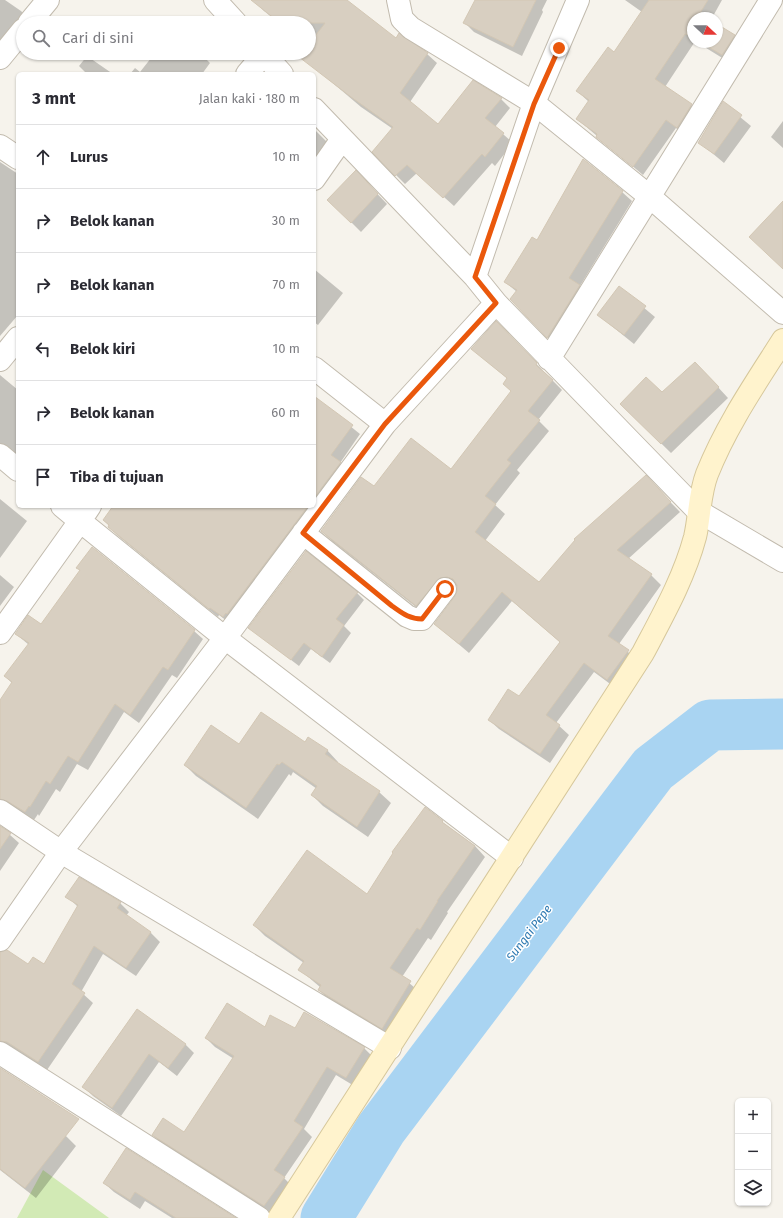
<!DOCTYPE html>
<html lang="id">
<head>
<meta charset="utf-8">
<style>
	:root { --surface:#fff; --page:#f2f2f3; --text:#2b2b33; --muted:#7c7c81; --line:#e1e1e2 }
	body { margin:0; font-family:"Fira Sans",sans-serif; background:var(--page); color:var(--text) }
	.controls { position:absolute; right:12px; bottom:12px; display:grid; overflow:hidden; border-radius:6px; box-shadow:0 1px 3px #0004 }
	.controls button { width:36px; height:36px; display:grid; place-items:center; padding:0; border:0; border-bottom:1px solid var(--line); background:var(--surface); color:var(--text); font:20px sans-serif }
	.compass { position:absolute; left:687px; top:12px; width:36px; height:36px; border-radius:50%; background:var(--surface); box-shadow:0 1px 3px #0004; rotate:112deg }
	.stop { position:absolute; width:12px; height:12px; margin:-9px; border:3px solid #ea580c; border-radius:50%; background:#fff }
	.stop.end { background:#ea580c; border-color:#fff; box-shadow:0 1px 4px #0008 }
	.list { margin:0; padding:0; list-style:none }
	h2 { display:flex; justify-content:space-between; align-items:center; height:52px; margin:0; padding:0 16px; font-size:17px }
	h2 small { font-size:13px; font-weight:400; color:var(--muted) }
	.list li { display:grid; grid-template-columns:26px 1fr auto; gap:12px; align-items:center; box-sizing:border-box; height:64px; padding:0 16px; border-top:1px solid var(--line) }
	.list b { display:block; font-size:15px; white-space:nowrap }
	.list em { font-size:13px; font-style:normal; color:var(--muted) }
	.icon { flex:none; width:22px; height:22px; fill:none; stroke:currentColor; stroke-width:2; stroke-linecap:round; stroke-linejoin:round }
	.map { position:relative; flex:none; width:783px; height:1218px; overflow:hidden }
	.search { position:absolute; background:var(--surface); box-shadow:0 1px 3px #0004; left:16px; top:16px; width:300px; height:44px; display:flex; align-items:center; gap:10px; box-sizing:border-box; padding:0 14px; border-radius:22px; color:var(--muted); font-size:15px }
	.panel { position:absolute; background:var(--surface); box-shadow:0 1px 3px #0004; left:16px; top:72px; width:300px; height:436px; border-radius:6px }
	.map>svg:first-child { display:block }
	.green { fill:#d2eab5 }
	.shadow { fill:#0003 }
	.lines { fill:none; stroke-linecap:round; stroke-linejoin:round }
	.river { stroke:#a9d4f2; stroke-width:51 }
	.building { fill:#d8cfc1; stroke:#d3c7b4 }
	.street-casing { stroke:#c2bbae; stroke-width:24 }
	.secondary-casing { stroke:#d6c79b; stroke-width:24 }
	.street { stroke:#fff; stroke-width:22 }
	.secondary { stroke:#fff3cd; stroke-width:22 }
	.route { stroke:#ea580c; stroke-width:5 }
	.labels { text-anchor:middle; dominant-baseline:central; stroke-width:3; stroke-linejoin:round; paint-order:stroke }
	.water-label { font-size:12px; font-style:italic; fill:#2e7ab2; stroke:#fff }
</style>
</head>
<body>
<div class="map">
<svg width="783" height="1218" viewBox="0 0 783 1218">
	<rect width="100%" height="100%" fill="#f6f3ec"/>
	<path class="green" d="M43 1170 109 1218H17Z"/>
	<path class="shadow" d="M0 0H5L21 11 31 21 0 60Z
		M256 0H345L396 39 427 54 437 63 410 102 438 125 501 99 510 108 495 127 513 143 495 166 492 163 454 206 417 173 405 184 396 175 393 129 361 107 301 56 303 53H309V23H279L264 11 255 2Z
		M476 0H547L542 10 543 12 522 56 474 32 465 23Z
		M625 0H722L712 18H693V42H717V25L734 36 743 45 732 64 698 43H694L665 87 691 105 701 114 687 136 676 128 643 175 577 119 589 102 577 91 615 53 642 12Z
		M155 53H200L210 63 202 74H130L135 68 140 72Z
		M87 56 113 74H87L79 66Z
		M723 103 751 126 724 163 699 142Z
		M783 121V148L771 137Z
		M314 129 327 142 314 159Z
		M0 162 18 174V315L0 336Z
		M365 181 387 204 361 232 329 200Z
		M622 192 632 201 580 286 589 296 557 347 511 299 517 292 505 282 537 242Z
		M314 269 343 293 318 325 314 322Z
		M619 287 655 317 634 344 598 315Z
		M496 323 562 390 538 420 549 431 517 470 520 473 495 505 505 514 485 541 539 584 645 476 680 512 628 559 651 575 661 585 619 644 638 661 617 689 594 672 556 723 569 735 550 763 499 729 489 720 519 698 560 642 512 601 469 653 435 624 456 597 458 586 450 587 426 615 332 541 322 531 374 488 451 470 512 391 508 379 472 349Z
		M705 373 728 398 671 453 621 404 662 394Z
		M0 375 18 390V454L8 451 0 446Z
		M314 397 360 434 340 463 348 472 232 625 219 615 218 617 118 536 104 520 115 506H314Z
		M0 499 27 521 0 558Z
		M0 575 14 587 0 606Z
		M357 593 364 600 344 626 351 633 330 663 311 649 299 666 249 628Z
		M42 626 194 631 203 639 177 678 172 675 139 723 124 712 88 770 77 764 60 792 56 789 39 816 38 814 34 820 0 811V702L12 683 5 676 29 645 16 634Z
		M305 743 327 750 338 762 337 763 379 792 391 803 368 837 323 806 312 795 317 789 293 772 291 776 289 774 258 819 196 776 185 765 239 745Z
		M442 822 475 846 485 857 447 912 448 913 431 940 428 938 402 977 421 993 393 1039 330 1001 319 990 320 987 300 970 304 963 265 936 254 925 368 895Z
		M0 826 19 843 0 871Z
		M67 896 120 903 129 912 126 916 151 933 160 942 136 976 103 954 81 992 93 1003 47 1070 0 1043V962L28 966H44L78 907Z
		M137 1010 185 1044 194 1053 177 1076 159 1062 121 1116 93 1096 84 1087Z
		M265 1028 364 1048 373 1057 356 1087 336 1075 304 1129 312 1137 284 1178 293 1187 273 1214 162 1144 153 1135 184 1133 234 1059 215 1047 206 1038Z
		M0 1092 65 1135 76 1146 36 1198 0 1170Z
		M104 1183 234 1218H172L145 1201 140 1209 114 1192Z"/>
	<g class="lines">
		<path class="river" d="M326 1218 381 1129 653 769 710 725 783 724"/>
	</g>
	<path class="building" d="M251 0H347L396 38 399 33 428 53 400 93 438 124 473 80 502 98 485 118 504 133 485 157 482 154 443 198 407 165 395 176 372 152 393 127 351 97 299 57 302 53H309V44L325 23H280Z
		M475 0H536L513 47 463 23Z
		M649 0H708L700 13 708 18H693V37L685 34 655 79 692 104 677 128 666 120 633 167 596 137 597 134 576 119 589 100 576 91 608 47 614 52Z
		M717 24 735 35 722 55 700 42H717Z
		M723 101 742 115 714 154 698 143Z
		M583 159 623 191 569 278 580 285 547 338 510 299 517 290 504 282 532 237 537 240Z
		M356 170 378 194 351 223 327 200Z
		M783 201V269L749 237Z
		M619 286 646 306 624 335 597 315Z
		M496 321 537 363 536 365 553 380 528 411 540 420 507 460 511 463 485 496 496 504 475 532 539 582 575 540 574 539 646 475 671 502 617 550 652 574 608 636 629 650 607 680 584 663 546 715 560 725 540 754 488 720 508 689 519 696 560 642 502 592 459 644 434 624 455 596 457 591V585L453 579 447 577 440 578 416 606 321 531 361 477 374 486 411 438 451 469 511 391 503 384 507 378 471 349Z
		M695 362 719 387 661 444 620 404 646 377 662 392Z
		M314 396 353 425 331 455 341 462 314 498Z
		M113 506H308L227 614 226 613 223 617 210 608 209 609 108 527 109 525 103 520Z
		M92 547 195 630 168 670 163 667 130 715 115 704 78 762 68 756 50 784 46 781 30 807 29 806 25 812 7 801 0 799V700L12 682 4 676 29 643 15 634 28 615 41 624 80 570 76 568Z
		M306 551 358 592 336 619 344 625 322 657 304 643 291 660 248 628Z
		M261 712 305 742 308 737 328 750 325 754 380 791 357 827 311 795 317 786 282 762 279 765 277 764 246 808 184 765 211 725 239 744Z
		M425 807 443 821 442 822 475 846 437 901H438L420 930 417 928 390 968 411 981 382 1029 318 990 321 985 298 970 304 961 253 925 307 850 367 894 393 853 392 852Z
		M0 826 11 833 0 849Z
		M79 877 121 902 117 908 151 932 126 968 94 946 72 984 85 993 38 1062 7 1042 0 1041V952L7 950 28 964 33 957 44 964 78 905 65 897Z
		M227 1003 265 1027 270 1015 295 1028 304 1012 365 1047 346 1078 327 1067 294 1121 303 1127 274 1170 285 1177 264 1206 152 1135 163 1118 184 1132 234 1056 205 1038Z
		M137 1009 186 1044 168 1068 149 1054 112 1108 82 1087Z
		M0 1068 79 1119 25 1188 0 1169Z
		M126 1148 236 1218H176L135 1192 130 1200 103 1183Z"/>
	<g class="lines">
		<g class="street-casing">
			<path id="street" d="M215 0 236 23
				M398 0 402 19 411 28 534 103 649 196 783 313
				M29 23 48 0
				M263 53 282 74
				M0 58 23 30
				M247 74 264 54
				M314 109 475 277 496 303 698 511 783 561
				M0 146 18 158
				M314 179 342 139
				M475 277 534 103 578 0
				M549 359 771 0
				M0 360 18 338
				M314 368 385 424
				M0 455 18 470
				M62 506 80 521 90 506
				M303 533 407 616 414 619H422L445 589
				M0 633 80 521 225 638 512 858
				M0 811 61 852 225 638 385 424 496 303
				M0 940 61 852 390 1048
				M0 1053 259 1218"/>
		</g>
		<g class="secondary-casing">
			<path id="secondary" d="M279 1218 643 653C663 615 684 578 695 537 700 516 699 495 707 474 726 426 755 384 783 340"/>
		</g>
		<use href="#street" class="street"/>
		<use href="#secondary" class="secondary"/>
	</g>
	<g class="lines">
		<path class="route" d="M445 589 422 619C409 619 402 613 392 606L303 533 385 424 496 303 475 277 534 104 559 48"/>
	</g>
	<g class="labels">
		<g class="water-label">
			<text transform="translate(529 933) rotate(-53)">Sungai Pepe</text>
		</g>
	</g>
</svg>
<div class="controls">
<button>+</button>
<button>−</button>
<button><svg class="icon" aria-label="layers" viewBox="0 0 24 24"><path d="M12 4l9 5-9 5-9-5zM3 14l9 5 9-5"/></svg></button>
</div>
<svg class="compass" viewBox="-18 -18 36 36"><path d="M0-13l5 13h-10z" fill="#e53935"/><path d="M0 13l5-13h-10z" fill="#7c7c81"/></svg>
<div class="stop" style="left:445px;top:589px"></div>
<div class="stop end" style="left:559px;top:48px"></div>
<div class="search"><svg class="icon" aria-label="search" viewBox="0 0 24 24"><circle cx="10" cy="10" r="6"/><path d="M15 15l6 6"/></svg>Cari di sini</div>
<section class="panel">
<h2>3 mnt<small>Jalan kaki · 180 m</small></h2>
<ul class="list">
<li><svg class="icon" aria-label="ahead" viewBox="0 0 24 24"><path d="M12 20V5M6 11l6-6 6 6"/></svg><div><b>Lurus</b></div><em>10 m</em></li>
<li><svg class="icon" aria-label="right" viewBox="0 0 24 24"><path d="M7 20v-9h11M14 6l5 5-5 5"/></svg><div><b>Belok kanan</b></div><em>30 m</em></li>
<li><svg class="icon" aria-label="right" viewBox="0 0 24 24"><path d="M7 20v-9h11M14 6l5 5-5 5"/></svg><div><b>Belok kanan</b></div><em>70 m</em></li>
<li><svg class="icon" aria-label="left" viewBox="0 0 24 24"><path d="M17 20v-9H6M10 6l-5 5 5 5"/></svg><div><b>Belok kiri</b></div><em>10 m</em></li>
<li><svg class="icon" aria-label="right" viewBox="0 0 24 24"><path d="M7 20v-9h11M14 6l5 5-5 5"/></svg><div><b>Belok kanan</b></div><em>60 m</em></li>
<li><svg class="icon" aria-label="arrive" viewBox="0 0 24 24"><path d="M6 21V4h12l-3 4 3 4H6"/></svg><div><b>Tiba di tujuan</b></div></li>
</ul>
</section>
</div>
</body>
</html>
